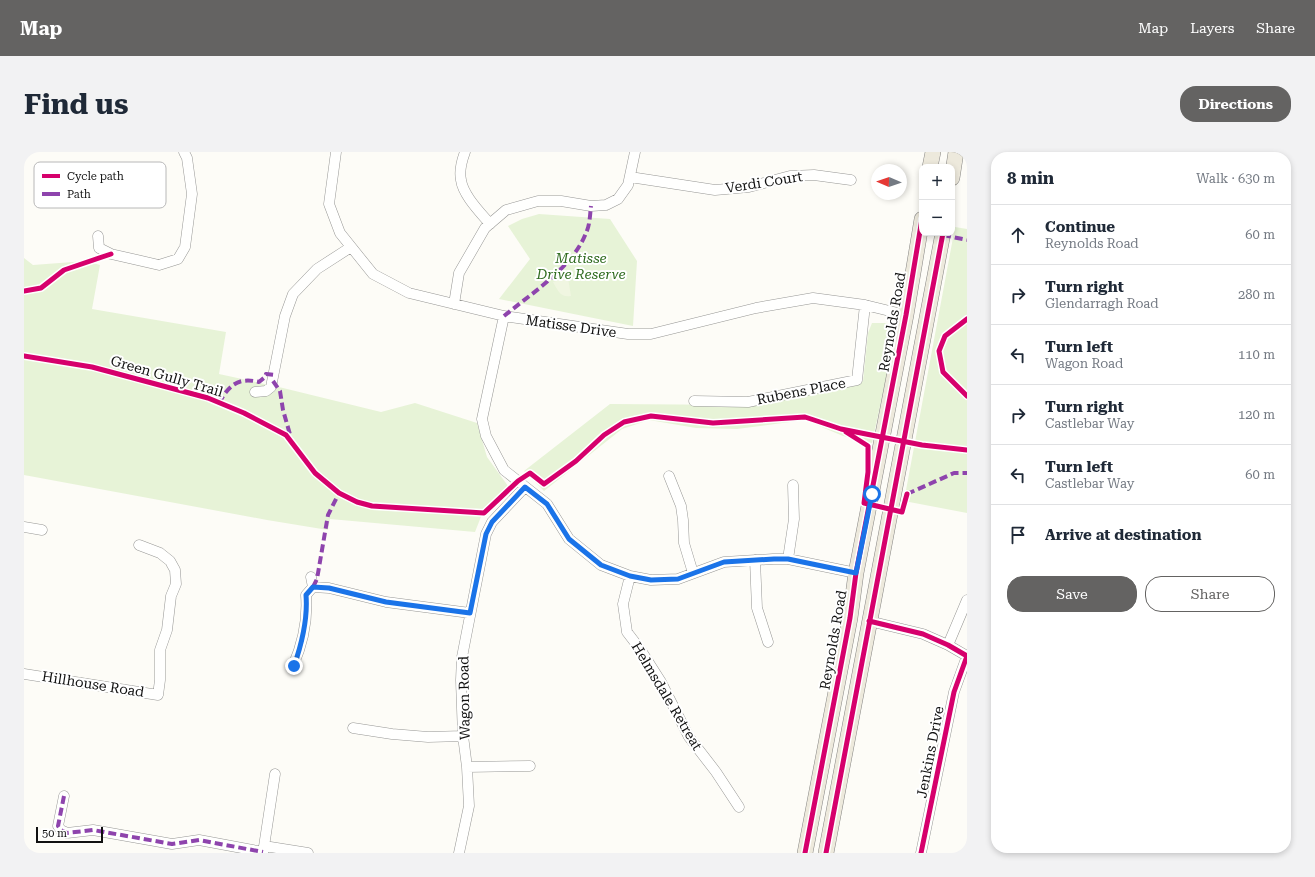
<!DOCTYPE html>
<html lang="en">
<head>
<meta charset="utf-8">
<style>
	:root { --surface:#fff; --page:#f2f2f3; --text:#1f2937; --muted:#747a83; --line:#e0e1e3; --accent:#646362 }
	body { margin:0; font-family:"Roboto Serif",serif; background:var(--page); color:var(--text) }
	.controls { position:absolute; right:12px; top:12px; display:grid; overflow:hidden; border-radius:8px; box-shadow:0 2px 6px #0003 }
	.controls button { width:36px; height:36px; display:grid; place-items:center; padding:0; border:0; border-bottom:1px solid var(--line); background:var(--surface); color:var(--text); font:20px sans-serif }
	.compass { position:absolute; left:847px; top:12px; width:36px; height:36px; border-radius:50%; background:var(--surface); box-shadow:0 2px 6px #0003; rotate:272deg }
	.scale { position:absolute; left:12px; bottom:10px; width:67px; box-sizing:border-box; padding-left:4px; border:2px solid #111; border-top:0; font-size:11px; line-height:14px; white-space:nowrap; color:#111; -webkit-text-stroke:3px #fff; paint-order:stroke }
	.stop { position:absolute; width:12px; height:12px; margin:-9px; border:3px solid #1a73e8; border-radius:50%; background:#fff }
	.stop.end { background:#1a73e8; border-color:#fff; box-shadow:0 1px 4px #0008 }
	.list { margin:0; padding:0; list-style:none }
	h2 { display:flex; justify-content:space-between; align-items:center; height:52px; margin:0; padding:0 16px; font-size:17px }
	h2 small { font-size:13px; font-weight:400; color:var(--muted) }
	.list li { display:grid; grid-template-columns:26px 1fr auto; gap:12px; align-items:center; box-sizing:border-box; height:60px; padding:0 16px; border-top:1px solid var(--line) }
	.list b { display:block; font-size:15px; white-space:nowrap }
	.list p { margin:0; font-size:13px; white-space:nowrap; color:var(--muted) }
	.list em { font-size:13px; font-style:normal; color:var(--muted) }
	.actions { display:flex; gap:8px; padding:12px 16px }
	.actions a { flex:1; padding:9px 0; border:1px solid var(--accent); border-radius:16px; text-align:center; font-size:14px; color:var(--accent) }
	.actions .main { background:var(--accent); color:#fff }
	.icon { flex:none; width:22px; height:22px; fill:none; stroke:currentColor; stroke-width:2; stroke-linecap:round; stroke-linejoin:round }
	.map { position:relative; flex:none; width:943px; height:701px; overflow:hidden; border-radius:16px }
	header { display:flex; align-items:center; gap:24px; box-sizing:border-box; height:56px; padding:0 20px; background:var(--accent); color:#fff }
	header strong { font-size:19px }
	nav { display:flex; gap:22px; margin-inline-start:auto; font-size:14px }
	.intro { display:flex; align-items:center; justify-content:space-between; box-sizing:border-box; height:96px; padding:0 24px }
	h1 { margin:0; font-size:28px }
	.button { padding:10px 18px; border-radius:16px; background:var(--accent); color:#fff; font-size:14px; font-weight:700 }
	main { display:flex; gap:24px; padding:0 24px }
	aside { flex:1; background:var(--surface); border-radius:16px; box-shadow:0 2px 6px #0003 }
	.map>svg:first-child { display:block }
	.green { fill:#e7f3d7 }
	.pitch { fill:#f0f6e1 }
	.lines { fill:none; stroke-linecap:round; stroke-linejoin:round }
	.street-casing { stroke:#979795; stroke-width:11 }
	.primary-casing { stroke:#858482; stroke-width:16 }
	.street { stroke:#fffffe; stroke-width:10 }
	.primary { stroke:#ede9dc; stroke-width:15 }
	.quiet { stroke:#8e44ad; stroke-width:4; stroke-dasharray:8 4; stroke-linecap:butt }
	.cycleway-casing { stroke:#fff; stroke-width:8 }
	.cycleway { stroke:#d6006c; stroke-width:5 }
	.route { stroke:#1a73e8; stroke-width:5 }
	.labels { text-anchor:middle; dominant-baseline:central; stroke-width:4; stroke-linejoin:round; paint-order:stroke }
	.street-label { font-size:14px; fill:#111; stroke:#fff }
	.park-label { font-size:14px; font-style:italic; fill:#2f6b1f; stroke:#fff }
	.key { fill:#fff; stroke:#b8b8b8; stroke-width:1 }
	.key-label { font-size:11px; fill:#111 }
</style>
</head>
<body>
<header>
<strong>Map</strong>
<nav><a>Map</a><a>Layers</a><a>Share</a></nav>
</header>
<div class="intro"><h1>Find us</h1><a class="button">Directions</a></div>
<main>
<div class="map">
<svg width="943" height="701" viewBox="0 0 943 701">
	<rect width="100%" height="100%" fill="#fdfcf7"/>
	<path class="green" d="M515 62 586 67 613 109 609 174 475 147 506 107 484 74 498 67Z
		M931 75 943 77V361L880 349Z
		M0 106 9 113 62 109 76 113 68 157 202 180 195 222 259 236 357 260 391 251 453 271 463 305 484 334 460 357 451 380 306 367 304 378 243 368 0 323Z
		M848 171H862L871 185 848 291 819 284 781 268 713 277 672 276 625 268 598 277 520 339 500 319 586 252 727 253 839 229 844 181Z"/>
	<path class="pitch" d="M544 126 547 144C537 146 534 139 529 130Z"/>
	<g class="lines">
		<g class="street-casing">
			<path id="street" d="M312 0 305 52 316 81 349 122 385 141 480 164 604 182H627L732 156 789 146 841 153 882 163
				M441 0C438 8 435 19 437 28 439 43 456 60 466 72
				M606 25 691 38 725 35 766 24 790 23 827 28
				M74 84 75 96 87 102 135 113 154 107 161 95 168 42 163 6 160 0
				M430 152 435 121 461 76 482 58 514 49H537L567 54 582 53 594 47 604 33 611 0
				M480 164 458 267 462 284 480 318 523 352 545 387 577 413 606 424 627 428 654 427 700 410 749 407H764L832 421
				M231 240 242 239 247 235 261 164 269 142 293 117 327 95
				M670 249 724 250 833 228 841 153
				M645 324 657 354 659 368 660 391 669 421
				M0 375 18 378
				M764 407 770 367 769 333
				M731 408 733 456 744 490
				M606 424 599 452 603 480 616 497 637 530 665 585 692 620 715 655
				M287 425 289 435
				M845 469 899 482 924 493 943 504
				M924 493 943 448
				M269 514C279 491 284 468 282 443L289 435 305 436 362 450 446 461
				M0 522 134 543 136 528V498L143 478 147 444 152 432 151 418 146 409 136 401 115 393
				M329 576 368 582 404 585 439 584
				M443 615 506 614
				M40 644 34 674 37 678 43 681 69 678 148 692 175 688 239 700
				M240 694 284 701
				M239 701 251 622
				M435 701 445 654 443 615 439 584 437 528 438 505 462 382 468 370 501 335
				M897 701 930 540 943 504"/>
		</g>
		<g class="primary-casing">
			<path id="primary" d="M906 15 909 0
				M928 26 932 0
				M781 701 826 466 832 421 882 163 898 67
				M802 701 919 81"/>
		</g>
		<use href="#street" class="street"/>
		<use href="#primary" class="primary"/>
		<path class="quiet" d="M919 83 943 88
			M480 164C508 141 549 115 562 81 566 73 566 62 567 54
			M249 229 256 239 259 258 267 286
			M195 251C205 233 214 225 235 230L241 225 242 222 251 223
			M883 342 930 321H943
			M289 435 293 427 304 363 315 341
			M40 644 34 674 37 678 43 681 69 678 148 692 175 688 239 700"/>
		<g class="cycleway-casing">
			<path id="cycleway" d="M0 139 17 136 40 118 87 102
				M943 167 921 184 915 199 919 220 943 244
				M0 204 68 215 184 246 220 261 262 283 291 321 315 341 333 350 348 354 460 361 494 329 506 321 520 332 552 309 580 283 600 270 627 264 689 271 781 265 817 277 842 282 898 293 943 298
				M822 280 844 294V320L840 351 878 360 883 342
				M845 469 899 482 924 493 943 504
				M781 701 826 466 832 421 882 163 898 67
				M802 701 919 81
				M897 701 930 540 943 504"/>
		</g>
		<use href="#cycleway" class="cycleway"/>
	</g>
	<g class="lines">
		<path class="route" d="M270 514C278 491 284 468 282 443L289 435 305 436 362 450 446 461 462 382 468 370 501 335 523 352 545 387 577 413 606 424 627 428 654 427 700 410 750 407H764L832 421 848 342"/>
	</g>
	<g class="labels">
		<g class="street-label">
			<text transform="translate(740 30) rotate(-9)">Verdi Court</text>
			<text transform="translate(868 170) rotate(-80)">Reynolds Road</text>
			<text transform="translate(547 174) rotate(8)">Matisse Drive</text>
			<text transform="translate(143 224) rotate(16)">Green Gully Trail</text>
			<text transform="translate(777 239) rotate(-11)">Rubens Place</text>
			<text transform="translate(809 488) rotate(-80)">Reynolds Road</text>
			<text transform="translate(69 532) rotate(9)">Hillhouse Road</text>
			<text transform="translate(643 544) rotate(59)">Helmsdale Retreat</text>
			<text transform="translate(440 546) rotate(-91)">Wagon Road</text>
			<text transform="translate(906 600) rotate(-79)">Jenkins Drive</text>
		</g>
		<g class="park-label">
			<text x="557" y="106">Matisse<tspan x="557" dy="16">Drive Reserve</tspan></text>
		</g>
	</g>
	<rect x="10" y="10" width="132" height="46" rx="6" class="key"/>
	<rect x="18" y="22" width="18" height="4" fill="#d6006c"/>
	<rect x="18" y="40" width="18" height="4" fill="#8e44ad"/>
	<g class="key-label">
		<text x="43" y="28">Cycle path</text>
		<text x="43" y="46">Path</text>
	</g>
</svg>
<div class="controls">
<button>+</button>
<button>−</button>
</div>
<svg class="compass" viewBox="-18 -18 36 36"><path d="M0-13l5 13h-10z" fill="#e53935"/><path d="M0 13l5-13h-10z" fill="#747a83"/></svg>
<div class="scale">50 m</div>
<div class="stop" style="left:848px;top:342px"></div>
<div class="stop end" style="left:270px;top:514px"></div>
</div>
<aside>
<h2>8 min<small>Walk · 630 m</small></h2>
<ul class="list">
<li><svg class="icon" aria-label="ahead" viewBox="0 0 24 24"><path d="M12 20V5M6 11l6-6 6 6"/></svg><div><b>Continue</b><p>Reynolds Road</p></div><em>60 m</em></li>
<li><svg class="icon" aria-label="right" viewBox="0 0 24 24"><path d="M7 20v-9h11M14 6l5 5-5 5"/></svg><div><b>Turn right</b><p>Glendarragh Road</p></div><em>280 m</em></li>
<li><svg class="icon" aria-label="left" viewBox="0 0 24 24"><path d="M17 20v-9H6M10 6l-5 5 5 5"/></svg><div><b>Turn left</b><p>Wagon Road</p></div><em>110 m</em></li>
<li><svg class="icon" aria-label="right" viewBox="0 0 24 24"><path d="M7 20v-9h11M14 6l5 5-5 5"/></svg><div><b>Turn right</b><p>Castlebar Way</p></div><em>120 m</em></li>
<li><svg class="icon" aria-label="left" viewBox="0 0 24 24"><path d="M17 20v-9H6M10 6l-5 5 5 5"/></svg><div><b>Turn left</b><p>Castlebar Way</p></div><em>60 m</em></li>
<li><svg class="icon" aria-label="arrive" viewBox="0 0 24 24"><path d="M6 21V4h12l-3 4 3 4H6"/></svg><div><b>Arrive at destination</b></div></li>
</ul>
<div class="actions"><a class="main">Save</a><a>Share</a></div>
</aside>
</main>
</body>
</html>
